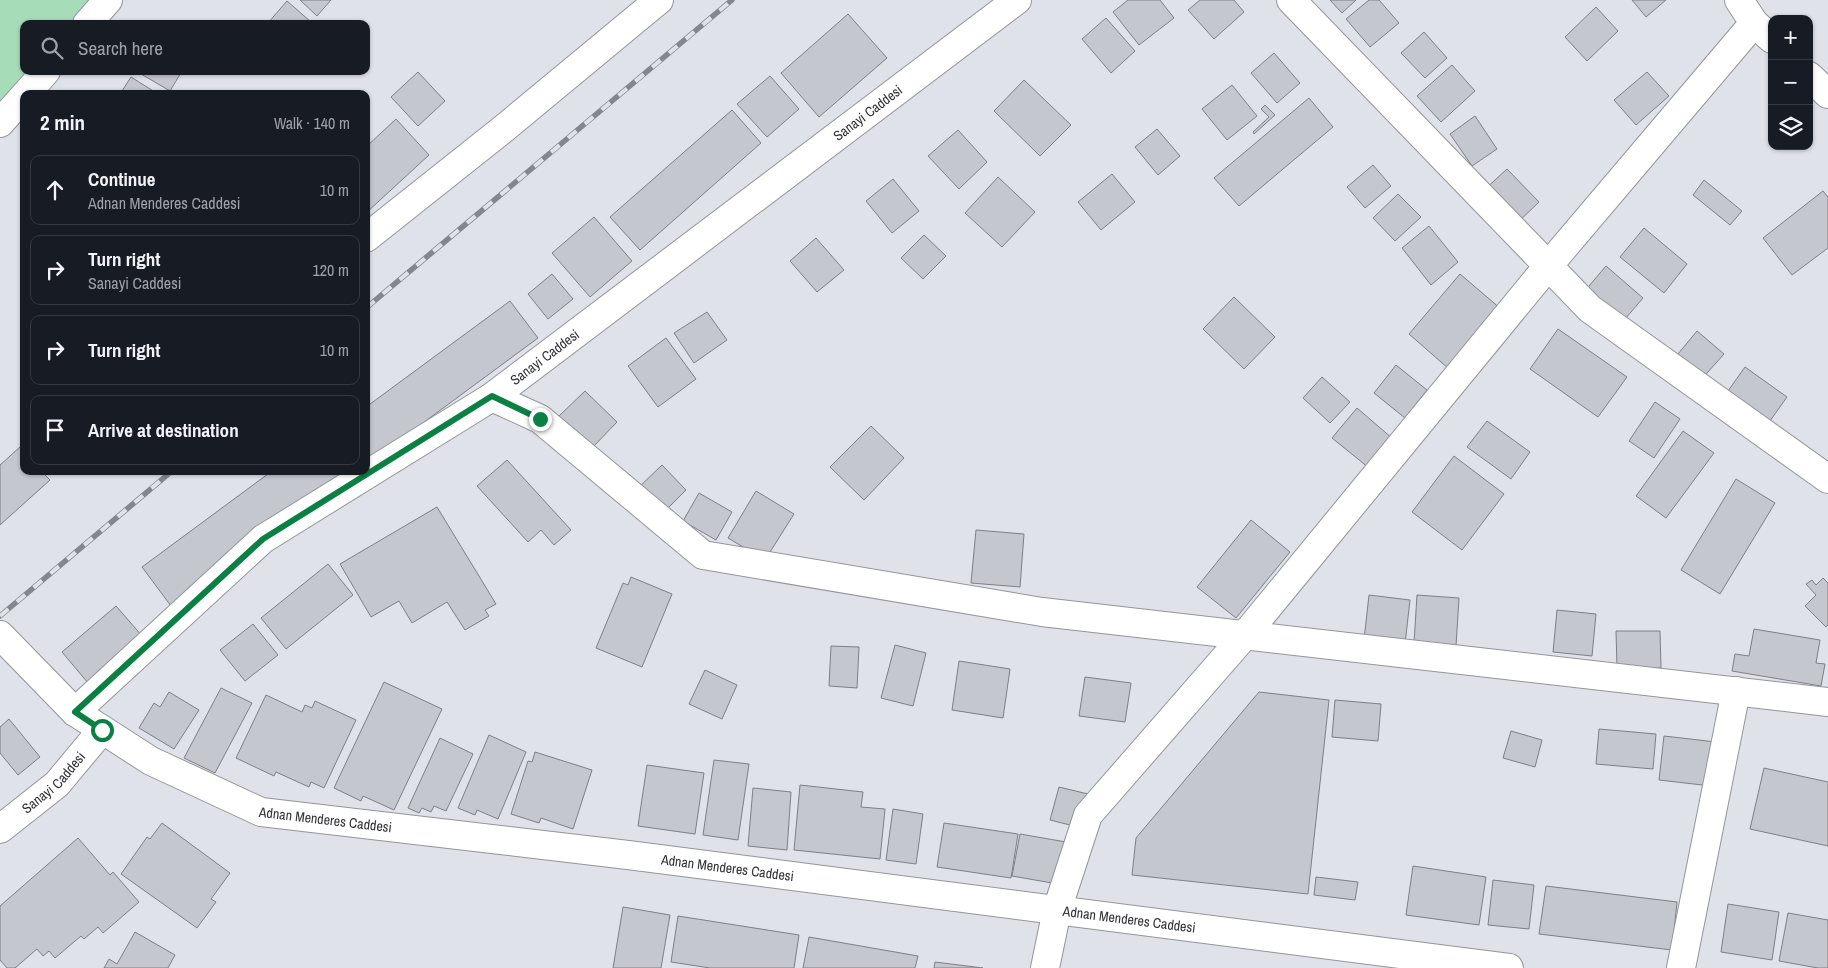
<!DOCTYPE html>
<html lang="en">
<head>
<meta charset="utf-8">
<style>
	:root { --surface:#171b24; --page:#242831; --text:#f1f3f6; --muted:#9ea1a6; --line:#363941 }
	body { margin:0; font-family:"Archivo Narrow",sans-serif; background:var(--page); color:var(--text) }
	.controls { position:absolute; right:15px; top:15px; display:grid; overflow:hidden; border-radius:10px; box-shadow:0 1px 4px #0004 }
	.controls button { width:45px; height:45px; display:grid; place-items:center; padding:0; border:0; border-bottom:1px solid var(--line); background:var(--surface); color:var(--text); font:25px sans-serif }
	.stop { position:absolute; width:15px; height:15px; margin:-11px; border:4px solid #0b8043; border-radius:50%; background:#fff }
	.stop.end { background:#0b8043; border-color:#fff; box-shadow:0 1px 5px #0008 }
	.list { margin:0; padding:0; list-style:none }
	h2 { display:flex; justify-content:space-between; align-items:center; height:65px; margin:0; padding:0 20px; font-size:21px }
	h2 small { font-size:16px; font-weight:400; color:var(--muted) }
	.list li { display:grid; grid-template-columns:32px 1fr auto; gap:15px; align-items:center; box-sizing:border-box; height:70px; margin:0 10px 10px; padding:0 10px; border:1px solid var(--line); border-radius:10px }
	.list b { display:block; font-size:19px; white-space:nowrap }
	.list p { margin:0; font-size:16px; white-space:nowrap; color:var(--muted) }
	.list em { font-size:16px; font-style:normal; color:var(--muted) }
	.icon { flex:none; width:28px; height:28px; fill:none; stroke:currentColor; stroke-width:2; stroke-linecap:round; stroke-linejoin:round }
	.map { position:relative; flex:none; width:1828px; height:968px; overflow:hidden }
	.search { position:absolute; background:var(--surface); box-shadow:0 1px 4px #0004; left:20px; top:20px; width:350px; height:55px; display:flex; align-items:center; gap:12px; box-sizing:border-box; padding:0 18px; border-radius:10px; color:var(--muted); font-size:19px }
	.panel { position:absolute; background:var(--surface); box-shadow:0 1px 4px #0004; left:20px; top:90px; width:350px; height:385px; border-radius:10px }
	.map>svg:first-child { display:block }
	.green { fill:#a7dcb9 }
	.building { fill:#c5c7ce; stroke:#7d7f85 }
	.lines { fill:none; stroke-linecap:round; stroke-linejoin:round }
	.minor-casing { stroke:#93959c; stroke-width:30 }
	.minor { stroke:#fff; stroke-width:28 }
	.rail-casing { stroke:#84868b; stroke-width:5.5 }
	.rail { stroke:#dfe2e9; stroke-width:4; stroke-dasharray:11; stroke-linecap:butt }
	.route { stroke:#0b8043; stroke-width:6 }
	.labels { text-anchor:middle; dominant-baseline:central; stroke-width:4.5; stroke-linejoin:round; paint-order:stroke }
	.street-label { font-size:14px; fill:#313235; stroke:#dfe2e9 }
</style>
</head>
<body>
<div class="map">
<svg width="1828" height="968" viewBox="0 0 1828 968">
	<rect width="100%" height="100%" fill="#dfe2e9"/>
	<path class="green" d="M0 0H95L77 24H24V71H40L0 122Z"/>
	<path class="building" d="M300 0H331L317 16Z
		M1128 0H1160L1174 18 1139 45 1113 12Z
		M1200 0H1234L1244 12 1214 39 1188 10Z
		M1330 0H1356L1342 13Z
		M1369 0H1379L1399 23 1370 47 1346 19Z
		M1632 0H1666L1646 17Z
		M287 1 311 22 309 24H267Z
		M1596 7 1618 31 1587 61 1565 37Z
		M848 14 887 58 819 117 781 73Z
		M1106 18 1135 51 1111 73 1082 39Z
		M1424 32 1447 58 1425 78 1401 53Z
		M1274 53 1300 83 1277 103 1251 73Z
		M1452 65 1475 91 1441 122 1417 96Z
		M136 71H182L170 91Z
		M418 72 445 101 418 126 391 97Z
		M1647 72 1669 96 1636 125 1614 100Z
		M770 76 799 109 767 137 737 104Z
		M131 77 158 94H120Z
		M1024 80 1071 125 1040 156 994 111Z
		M1232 85 1257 116 1227 140 1202 109Z
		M1309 98 1333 127 1239 206 1214 178Z
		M1265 105 1275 115 1254 134 1253 132 1269 117 1261 109Z
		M732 110 761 143 640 250 610 217Z
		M1475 116 1497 149 1472 166 1450 134Z
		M396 119 429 155 366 213V147Z
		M1157 129 1180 156 1158 175 1135 147Z
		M958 130 987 162 959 189 928 156Z
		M1373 165 1391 186 1365 208 1347 187Z
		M1507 169 1539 202 1514 226 1482 192Z
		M1112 174 1135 202 1101 230 1078 202Z
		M998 177 1035 212 1002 247 965 213Z
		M893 179 919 211 892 233 866 201Z
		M1704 180 1742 211 1730 225 1693 195Z
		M1823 191 1828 197V248L1792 275 1763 238Z
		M1398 194 1421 217 1395 241 1373 218Z
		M594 217 632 261 590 297 552 253Z
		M1429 226 1458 262 1431 285 1402 248Z
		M1644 228 1687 264 1664 293 1620 257Z
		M924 235 946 256 923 279 901 258Z
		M816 238 844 270 817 292 790 261Z
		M1606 266 1643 298 1620 325 1583 293Z
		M552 274 573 299 548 319 528 294Z
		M1460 274 1501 309 1449 369 1409 334Z
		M1234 297 1275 337 1244 369 1203 329Z
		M510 301 538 338 366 465V407Z
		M707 312 727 340 694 363 674 333Z
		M1558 329 1627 377 1598 417 1530 369Z
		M1697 331 1724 354 1699 382 1673 360Z
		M666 338 696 379 658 407 628 366Z
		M1396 365 1427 390 1405 418 1374 393Z
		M1745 367 1787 397 1765 428 1723 398Z
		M1322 377 1350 402 1330 423 1303 398Z
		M585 391 617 422 592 448 559 416Z
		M1655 402 1680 419 1654 458 1629 441Z
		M1357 408 1393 439 1369 468 1332 438Z
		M1487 421 1530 452 1511 479 1467 447Z
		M871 426 904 458 864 500 830 467Z
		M1683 431 1714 453 1666 518 1636 496Z
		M20 447 24 452V471H41L50 480 0 525V465Z
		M1454 456 1504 494 1462 550 1412 512Z
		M507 460 571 530 554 545 541 530 528 542 477 486Z
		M662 465 686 490 663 513 638 488Z
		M272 471H346L171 606 142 567Z
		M1736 479 1775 503 1720 594 1681 570Z
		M756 491 794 514 765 560 728 538Z
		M699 493 732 512 716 540 683 521Z
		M437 507 496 604 485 610 489 616 465 630 447 602 412 623 399 601 371 617 340 564Z
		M1251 520 1290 552 1236 618 1197 587Z
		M976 530 1024 534 1020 587 971 583Z
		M328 564 353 595 286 649 261 618Z
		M631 577 672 594 642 667 596 648 623 583 628 585Z
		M1823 578 1828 583V625L1826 627 1805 606 1816 595 1806 584 1812 580 1816 585Z
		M1369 595 1410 600 1405 644 1364 640Z
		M1417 595 1459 598 1456 646 1414 643Z
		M116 606 143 637 88 683 62 652Z
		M1557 610 1596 614 1592 656 1553 652Z
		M253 624 278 655 245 681 220 650Z
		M1754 629 1820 640 1816 663 1825 664 1821 686 1732 671 1735 654 1749 656Z
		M1616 631H1660L1661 668H1617Z
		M895 645 926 653 913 706 881 698Z
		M831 646 859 647 857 688 829 686Z
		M959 661 1010 669 1003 718 952 710Z
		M705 670 737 685 722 719 689 704Z
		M1085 677 1131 683 1125 722 1079 716Z
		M384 682 442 709 394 810 363 796 361 801 334 788Z
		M221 688 252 703 215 773 184 758Z
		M169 692 199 710 174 749 139 728 154 703 160 707Z
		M1259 692 1329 700 1308 894 1132 875 1136 838Z
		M266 695 302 712 305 705 312 708 315 701 356 720 324 788 311 782 309 787 276 772 274 776 236 758Z
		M1335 700 1381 704 1378 741 1332 737Z
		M9 719 40 757 18 775 0 753V727Z
		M1599 729 1656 734 1653 769 1596 764Z
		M1511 731 1542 740 1535 767 1503 758Z
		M489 735 526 752 498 819 477 810 475 815 458 808Z
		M1664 736 1716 742 1711 786 1659 780Z
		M440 738 473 754 446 811 434 806 431 812 422 808 419 813 408 808Z
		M535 752 592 770 573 829 541 818 539 823 511 814 528 761 532 762Z
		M714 760 749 764 738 840 703 835Z
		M647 765 704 773 695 834 638 826Z
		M1764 768 1828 782V846L1750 829Z
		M800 785 863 792 861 807 885 809 880 859 794 850Z
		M1059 787 1088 794 1083 812 1074 826 1050 820Z
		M753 788 791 792 787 850 748 846Z
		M893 809 923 814 916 864 886 860Z
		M162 823 230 873 211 899 216 902 197 928 121 874 147 837 150 839Z
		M944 823 1018 834 1011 878 937 867Z
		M1020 834 1066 842 1058 884 1012 876Z
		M78 838 110 875 113 872 139 902 103 933 98 927 84 939 81 936 55 958 49 951 43 956 37 949 15 968H7L0 960V906Z
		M1413 866 1486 877 1479 925 1406 915Z
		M1316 877 1358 882 1355 900 1314 895Z
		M1493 880 1534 885 1529 929 1488 925Z
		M1546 886 1677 902 1672 950 1539 934Z
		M1728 904 1779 912 1772 960 1721 952Z
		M623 907 670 915 661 968H613Z
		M1788 913 1828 920V968H1818L1779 961Z
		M678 916 799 935 794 968H710L671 962Z
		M135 932 175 955 168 968H104L109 959 117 964Z
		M809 937 918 956 915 968H803Z
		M935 962 983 968H934Z"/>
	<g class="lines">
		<g class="minor-casing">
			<g id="minor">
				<path d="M1291 0 1590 309 1828 479"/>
				<path d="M1739 0 1754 23 1772 39"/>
				<path d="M87 24 108 0"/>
				<path d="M1809 76 1828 94"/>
				<path d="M26 94 46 71"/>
				<path d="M0 123 24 96"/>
				<path d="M366 238 502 130 659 0"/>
				<path d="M492 397 540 419 703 555 1042 612 1828 702"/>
				<path id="s1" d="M0 635 75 712 151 761 261 812 628 855 1509 968"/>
				<path id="s2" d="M75 712 263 539 492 397 1017 0"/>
				<path id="s3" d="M0 829 57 784 102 730"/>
				<path d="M1045 968 1057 910 1088 815 1245 635 1548 266 1754 23"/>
				<path d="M1681 968 1736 691"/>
			</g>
		</g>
		<use href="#minor" class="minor"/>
		<g class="rail-casing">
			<path id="rail" d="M366 308 732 0
				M0 616 172 471"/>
		</g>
		<use href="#rail" class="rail"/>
	</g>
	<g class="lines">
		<path class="route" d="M102 730 75 712 263 539 492 396 540 419"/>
	</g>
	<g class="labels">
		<g class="street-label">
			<text stroke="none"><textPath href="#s2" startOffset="996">Sanayi Caddesi</textPath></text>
			<text stroke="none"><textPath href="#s2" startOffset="591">Sanayi Caddesi</textPath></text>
			<text stroke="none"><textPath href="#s3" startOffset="71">Sanayi Caddesi</textPath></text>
			<text stroke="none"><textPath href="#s1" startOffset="384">Adnan Menderes Caddesi</textPath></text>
			<text stroke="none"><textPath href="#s1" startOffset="789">Adnan Menderes Caddesi</textPath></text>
			<text stroke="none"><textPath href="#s1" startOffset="1194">Adnan Menderes Caddesi</textPath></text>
		</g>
	</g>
</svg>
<div class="controls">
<button>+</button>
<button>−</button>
<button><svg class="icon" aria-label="layers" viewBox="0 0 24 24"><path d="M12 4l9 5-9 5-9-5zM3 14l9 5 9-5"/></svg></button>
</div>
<div class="stop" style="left:102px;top:730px"></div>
<div class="stop end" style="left:540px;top:419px"></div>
<div class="search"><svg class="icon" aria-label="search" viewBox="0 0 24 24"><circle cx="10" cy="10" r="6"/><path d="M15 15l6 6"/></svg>Search here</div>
<section class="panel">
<h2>2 min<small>Walk · 140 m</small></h2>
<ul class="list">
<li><svg class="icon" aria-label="ahead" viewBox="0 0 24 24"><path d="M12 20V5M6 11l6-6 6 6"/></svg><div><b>Continue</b><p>Adnan Menderes Caddesi</p></div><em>10 m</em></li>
<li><svg class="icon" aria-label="right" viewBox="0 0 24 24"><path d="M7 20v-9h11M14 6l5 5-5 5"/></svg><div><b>Turn right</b><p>Sanayi Caddesi</p></div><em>120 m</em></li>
<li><svg class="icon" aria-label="right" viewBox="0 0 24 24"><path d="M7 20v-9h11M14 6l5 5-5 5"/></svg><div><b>Turn right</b></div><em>10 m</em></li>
<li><svg class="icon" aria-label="arrive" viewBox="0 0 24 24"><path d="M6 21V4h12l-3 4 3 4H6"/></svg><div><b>Arrive at destination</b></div></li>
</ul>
</section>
</div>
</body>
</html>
